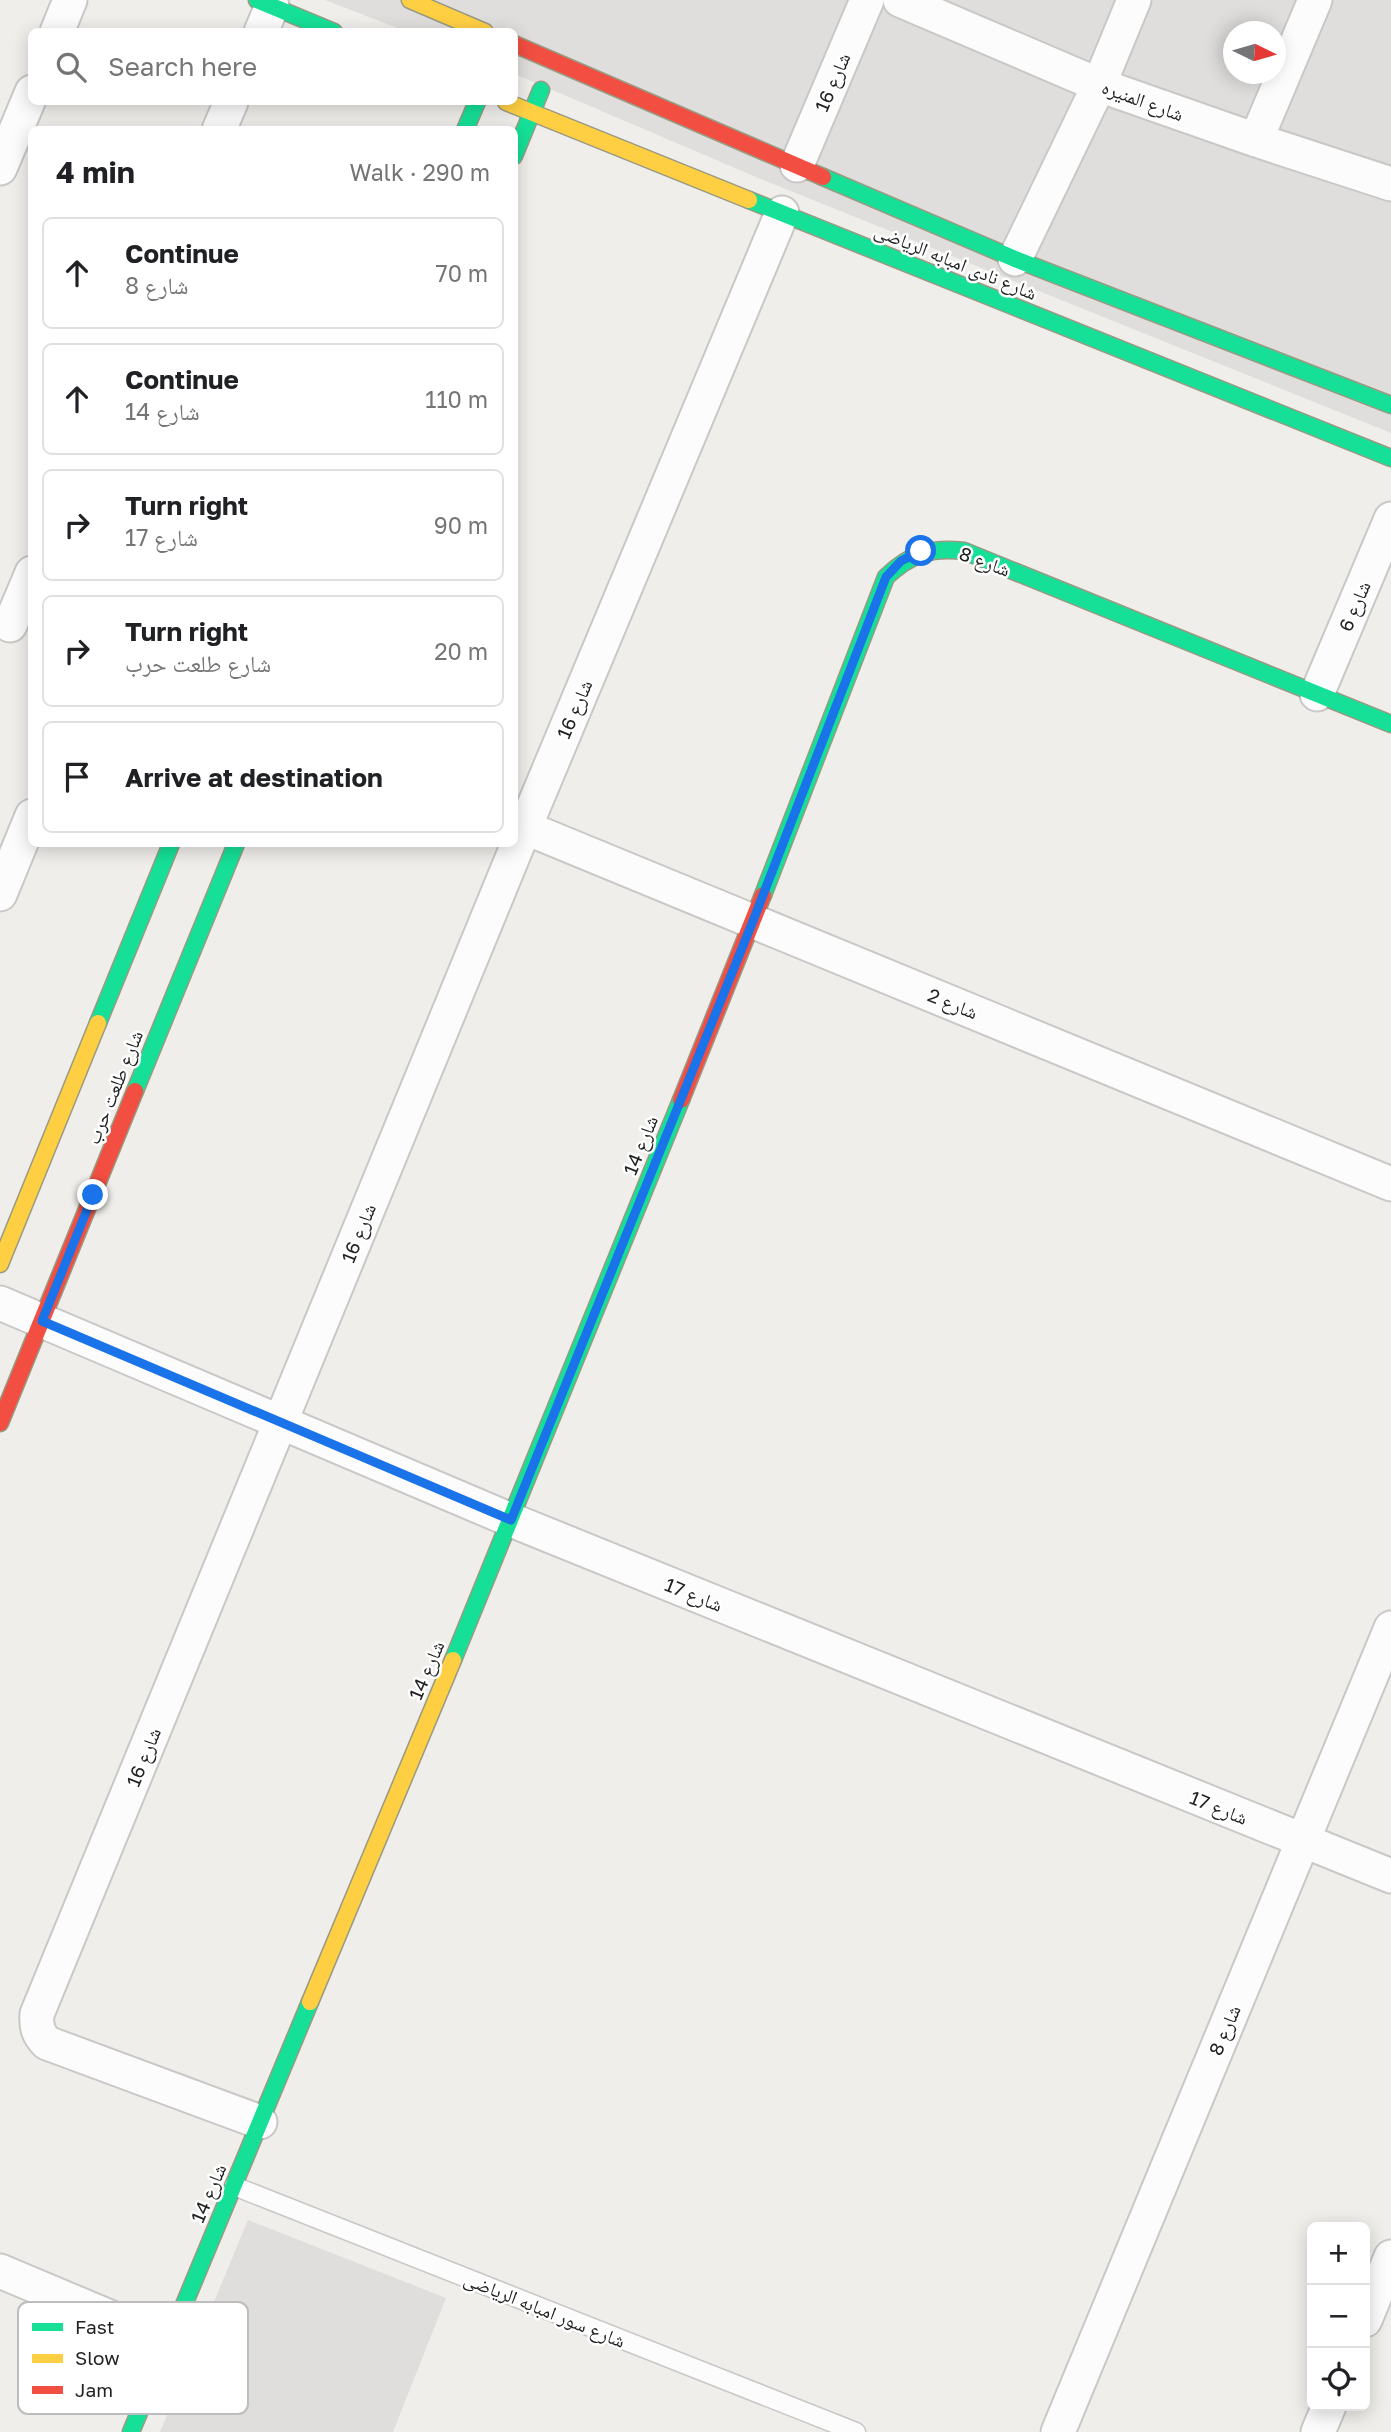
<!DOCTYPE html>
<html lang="en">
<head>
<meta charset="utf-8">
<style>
	:root { --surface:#fff; --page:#f6f6f6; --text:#202124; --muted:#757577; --line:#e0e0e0 }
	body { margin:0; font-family:"Golos Text","Noto Naskh Arabic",sans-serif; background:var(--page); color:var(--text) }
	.controls { position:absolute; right:21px; bottom:21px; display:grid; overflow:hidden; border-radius:10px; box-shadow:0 4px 18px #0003 }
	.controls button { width:63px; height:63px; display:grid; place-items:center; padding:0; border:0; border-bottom:2px solid var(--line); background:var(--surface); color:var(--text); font:35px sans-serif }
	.compass { position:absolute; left:1223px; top:21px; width:63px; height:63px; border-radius:50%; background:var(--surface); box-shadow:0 4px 18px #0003; rotate:95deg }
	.stop { position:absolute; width:21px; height:21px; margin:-16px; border:5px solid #1a73e8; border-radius:50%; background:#fff }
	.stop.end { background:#1a73e8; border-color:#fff; box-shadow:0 2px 7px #0008 }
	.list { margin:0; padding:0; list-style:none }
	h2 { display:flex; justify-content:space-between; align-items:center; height:91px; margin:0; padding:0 28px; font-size:30px }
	h2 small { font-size:23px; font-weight:400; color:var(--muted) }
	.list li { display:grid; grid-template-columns:46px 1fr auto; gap:21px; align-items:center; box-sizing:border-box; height:112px; margin:0 14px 14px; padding:0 14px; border:2px solid var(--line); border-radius:10px }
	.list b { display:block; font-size:26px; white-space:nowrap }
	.list p { margin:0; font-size:23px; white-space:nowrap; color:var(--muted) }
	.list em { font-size:23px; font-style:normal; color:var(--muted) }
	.icon { flex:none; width:38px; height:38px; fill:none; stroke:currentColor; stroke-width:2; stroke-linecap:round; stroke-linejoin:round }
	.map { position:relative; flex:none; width:1391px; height:2432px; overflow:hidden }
	.search { position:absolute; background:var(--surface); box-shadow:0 4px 18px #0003; left:28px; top:28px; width:490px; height:77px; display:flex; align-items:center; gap:18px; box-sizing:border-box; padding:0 24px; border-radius:10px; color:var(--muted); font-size:26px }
	.panel { position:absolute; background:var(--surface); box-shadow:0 4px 18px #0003; left:28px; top:126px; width:490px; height:721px; border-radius:10px }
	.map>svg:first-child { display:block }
	.residential { fill:#dfdedc; fill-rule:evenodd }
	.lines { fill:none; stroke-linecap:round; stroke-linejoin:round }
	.lane-casing { stroke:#c9c8c7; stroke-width:21 }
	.street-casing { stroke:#c9c8c7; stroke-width:37 }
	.fast-casing { stroke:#999a82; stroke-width:19 }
	.slow-casing { stroke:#999a82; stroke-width:19 }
	.jam-casing { stroke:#999a82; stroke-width:19 }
	.lane { stroke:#fdfcfc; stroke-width:18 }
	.street { stroke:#fdfcfc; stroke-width:33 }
	.fast { stroke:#16e098; stroke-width:16 }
	.slow { stroke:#ffcf43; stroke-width:16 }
	.jam { stroke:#f24e42; stroke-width:16 }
	.route { stroke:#1a73e8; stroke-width:9 }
	.labels { text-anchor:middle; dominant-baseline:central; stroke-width:5; stroke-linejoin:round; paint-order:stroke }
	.street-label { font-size:19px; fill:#222; stroke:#fff }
	.key { fill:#fff; stroke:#bdbdbd; stroke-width:2 }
	.key-label { font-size:19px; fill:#222 }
</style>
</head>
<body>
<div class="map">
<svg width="1391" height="2432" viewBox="0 0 1391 2432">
	<rect width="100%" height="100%" fill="#f0eeeb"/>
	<path class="residential" d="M325 0H1391V433L756 177 515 74 514 32 405 31ZM1234 32H1276V74H1234Z
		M248 2220 446 2298 393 2432H160Z"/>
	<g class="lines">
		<g class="lane-casing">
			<path id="lane" d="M234 2186 856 2432"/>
		</g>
		<g class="street-casing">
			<path id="street" d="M900 0 1099 85 1256 140 1391 184
				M57 32 70 0
				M261 32 272 6
				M219 130 231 102
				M1256 140 1315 0
				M797 165 867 0
				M0 168 32 92
				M1015 259 1099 85 1134 0
				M10 625 32 573
				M1317 694 1391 519
				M514 823 1391 1184
				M0 894 32 816
				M0 1303 511 1520 1391 1876
				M260 2122 47 2043C38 2034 36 2027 37 2014L525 827 782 213
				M0 2271 169 2342
				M1365 2320 1391 2257
				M1058 2432 1391 1628
				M1318 2432 1329 2406"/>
		</g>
		<g class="fast-casing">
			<path id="fast" d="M257 0 334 32
				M465 130 477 102
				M514 156 541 90
				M823 177 1015 259 1391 405
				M749 200 1391 458
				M763 895 886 577C910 554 931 547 964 551L1391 724
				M98 1023 171 844
				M135 1091 236 844
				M453 1660 681 1100
				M131 2432 310 2002"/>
		</g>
		<g class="slow-casing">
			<path id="slow" d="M410 0 485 32
				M506 102 749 200
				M0 1264 98 1023
				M310 2002 453 1660"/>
		</g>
		<g class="jam-casing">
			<path id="jam" d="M514 44 823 177
				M681 1100 763 895
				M0 1423 135 1091"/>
		</g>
		<use href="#lane" class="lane"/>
		<use href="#street" class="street"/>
		<use href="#fast" class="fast"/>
		<use href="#slow" class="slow"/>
		<use href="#jam" class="jam"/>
	</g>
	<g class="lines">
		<path class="route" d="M93 1195 42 1321 511 1520 753 921 886 577 901 561 921 551"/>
	</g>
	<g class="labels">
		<g class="street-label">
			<text transform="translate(832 82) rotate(-67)">شارع 16</text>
			<text transform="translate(1143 100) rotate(20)">شارع المنيره</text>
			<text transform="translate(956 261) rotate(22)">شارع نادى امبابه الرياضى</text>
			<text transform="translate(985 561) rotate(20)">شارع 8</text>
			<text transform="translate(1354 606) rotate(-67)">شارع 6</text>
			<text transform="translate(574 709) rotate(-67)">شارع 16</text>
			<text transform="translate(953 1003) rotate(22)">شارع 2</text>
			<text transform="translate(114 1087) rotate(-68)">شارع طلعت حرب</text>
			<text transform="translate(640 1145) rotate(-68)">شارع 14</text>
			<text transform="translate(358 1233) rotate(-68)">شارع 16</text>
			<text transform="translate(694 1594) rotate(22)">شارع 17</text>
			<text transform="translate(426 1670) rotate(-67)">شارع 14</text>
			<text transform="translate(143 1757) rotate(-68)">شارع 16</text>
			<text transform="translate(1219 1807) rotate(22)">شارع 17</text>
			<text transform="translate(1224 2030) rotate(-67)">شارع 8</text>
			<text transform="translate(208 2193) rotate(-67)">شارع 14</text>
			<text transform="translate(545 2309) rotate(22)">شارع سور امبابه الرياضى</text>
		</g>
	</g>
	<rect x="18" y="2302" width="230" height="112" rx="10" class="key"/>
	<rect x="32" y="2323" width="31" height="8" fill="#16e098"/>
	<rect x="32" y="2354" width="31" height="9" fill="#ffcf43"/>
	<rect x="32" y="2386" width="31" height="8" fill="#f24e42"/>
	<g class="key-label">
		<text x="75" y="2334">Fast</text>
		<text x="75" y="2365">Slow</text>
		<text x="75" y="2397">Jam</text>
	</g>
</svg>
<div class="controls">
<button>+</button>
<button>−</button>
<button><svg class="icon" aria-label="locate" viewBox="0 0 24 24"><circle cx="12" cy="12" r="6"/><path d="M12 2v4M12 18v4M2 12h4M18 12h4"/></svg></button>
</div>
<svg class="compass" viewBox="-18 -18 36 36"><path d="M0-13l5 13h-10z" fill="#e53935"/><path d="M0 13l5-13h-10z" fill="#757577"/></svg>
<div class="stop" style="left:921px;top:551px"></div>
<div class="stop end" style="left:93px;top:1195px"></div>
<div class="search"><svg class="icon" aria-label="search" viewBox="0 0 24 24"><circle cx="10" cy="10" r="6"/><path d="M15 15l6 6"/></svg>Search here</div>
<section class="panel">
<h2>4 min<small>Walk · 290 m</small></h2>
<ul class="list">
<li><svg class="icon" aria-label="ahead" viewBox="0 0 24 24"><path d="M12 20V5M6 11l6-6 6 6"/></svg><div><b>Continue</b><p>شارع 8</p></div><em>70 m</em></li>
<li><svg class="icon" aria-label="ahead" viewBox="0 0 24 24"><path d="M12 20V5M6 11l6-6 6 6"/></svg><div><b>Continue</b><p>شارع 14</p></div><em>110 m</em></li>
<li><svg class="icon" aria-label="right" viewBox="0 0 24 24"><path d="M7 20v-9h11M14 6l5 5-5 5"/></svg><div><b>Turn right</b><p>شارع 17</p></div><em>90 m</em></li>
<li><svg class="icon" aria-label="right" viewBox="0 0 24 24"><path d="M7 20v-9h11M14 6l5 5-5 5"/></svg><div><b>Turn right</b><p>شارع طلعت حرب</p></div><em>20 m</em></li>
<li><svg class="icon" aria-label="arrive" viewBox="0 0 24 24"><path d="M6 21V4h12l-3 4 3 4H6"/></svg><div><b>Arrive at destination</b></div></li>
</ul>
</section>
</div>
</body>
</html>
